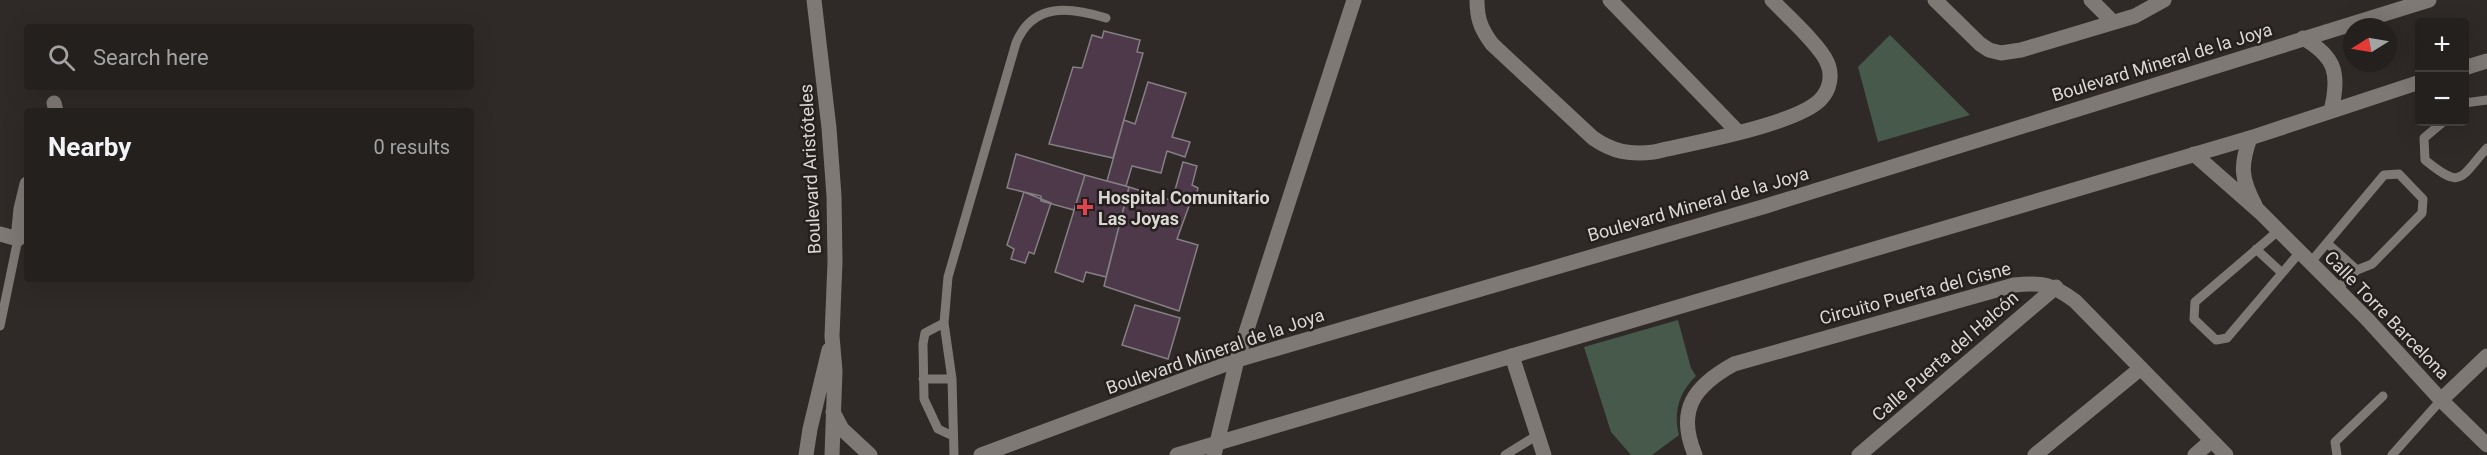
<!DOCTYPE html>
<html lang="en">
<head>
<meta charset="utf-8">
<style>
	:root { --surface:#23201e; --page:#2f2d2b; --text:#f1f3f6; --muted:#a3a3a4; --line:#403e3c }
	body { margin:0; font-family:Roboto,sans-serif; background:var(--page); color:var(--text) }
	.controls { position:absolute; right:18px; top:18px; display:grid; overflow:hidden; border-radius:6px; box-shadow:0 6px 24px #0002 }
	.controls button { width:54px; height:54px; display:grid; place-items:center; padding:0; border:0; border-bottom:2px solid var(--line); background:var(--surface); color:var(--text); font:30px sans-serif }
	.compass { position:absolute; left:2343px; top:18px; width:54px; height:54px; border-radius:50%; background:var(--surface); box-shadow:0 6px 24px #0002; rotate:259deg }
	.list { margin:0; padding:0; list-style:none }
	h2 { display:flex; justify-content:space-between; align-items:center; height:78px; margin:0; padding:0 24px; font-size:26px }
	h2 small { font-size:20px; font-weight:400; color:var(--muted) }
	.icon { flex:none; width:33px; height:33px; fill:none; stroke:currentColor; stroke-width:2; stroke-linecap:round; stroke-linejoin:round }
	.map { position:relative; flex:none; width:2487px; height:455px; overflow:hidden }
	.search { position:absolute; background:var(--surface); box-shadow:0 6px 24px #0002; left:24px; top:24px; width:450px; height:66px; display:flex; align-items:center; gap:15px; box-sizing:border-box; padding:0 21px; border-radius:6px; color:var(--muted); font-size:22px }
	.panel { position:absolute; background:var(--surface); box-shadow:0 6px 24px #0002; left:24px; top:108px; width:450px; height:174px; border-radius:6px }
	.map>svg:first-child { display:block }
	.green { fill:#46594a }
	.building { fill:#4e394a; stroke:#847f83; stroke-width:1.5 }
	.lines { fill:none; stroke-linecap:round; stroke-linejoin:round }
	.lane { stroke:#7f7976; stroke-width:9 }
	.street { stroke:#7f7976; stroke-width:15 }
	.secondary { stroke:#7f7976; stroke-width:15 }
	.health-dot { fill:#e0444e; stroke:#25201e; stroke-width:2 }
	.labels { text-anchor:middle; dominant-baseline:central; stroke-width:5; stroke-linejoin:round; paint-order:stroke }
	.street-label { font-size:18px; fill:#dad7d5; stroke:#25201e }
	.poi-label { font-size:18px; font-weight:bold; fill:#dad7d5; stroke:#25201e; text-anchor:start }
</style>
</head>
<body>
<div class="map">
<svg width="2487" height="455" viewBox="0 0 2487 455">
	<rect width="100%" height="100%" fill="#2f2a28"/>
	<path class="green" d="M1890 35 1970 115 1878 142 1858 67Z
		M1678 320 1691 368 1696 376C1679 392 1673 413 1679 435L1652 455H1631L1611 432 1584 347Z"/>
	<path class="building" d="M1104 31 1140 40 1137 52 1143 53 1113 158 1049 144 1073 67 1082 68 1092 35 1102 38Z
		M1148 82 1186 93 1172 137 1190 142 1185 157 1167 151 1161 173 1132 166 1126 186 1107 181 1124 120 1135 124Z
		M1016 154 1085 175 1074 210 1041 201V196L1007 188Z
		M1183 162 1197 166 1192 185 1198 188 1196 198 1175 190Z
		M1085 175 1129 187 1106 277 1086 272 1083 282 1055 272Z
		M1129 187 1189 206 1177 239 1198 245 1179 311 1104 286Z
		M1024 192 1051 203 1034 254 1029 252 1025 263 1011 259 1014 249 1007 245Z
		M1135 305 1180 318 1168 359 1122 345Z"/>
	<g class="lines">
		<path class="lane" d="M2464 103 2487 100
			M2443 122 2424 138 2425 160C2462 190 2459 179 2487 148
			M2278 231 2195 302 2194 319 2216 340 2227 338 2300 252
			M2327 243 2357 270
			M2256 249 2282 273
			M2310 263 2384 175 2399 174 2423 199 2422 213 2372 264 2357 270 2337 289
			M944 323 925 333 923 344 924 399 938 429 953 436
			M0 326 18 239
			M923 379H952
			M954 455 952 379 944 323 948 277 1016 43C1033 2 1070 7 1106 18
			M1505 455 1536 436
			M2337 455 2335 442 2383 396
			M2392 455 2441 400"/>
		<path class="street" d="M1477 0C1477 19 1481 29 1492 44L1593 138C1613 152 1630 155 1654 152 1691 143 1795 125 1820 100 1830 90 1833 75 1827 62 1819 44 1786 15 1772 0
			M1610 0 1738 132
			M1935 0 1980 44 1989 50 2001 53 2021 50 2135 16 2164 0
			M2091 0 2113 22
			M54 103 56 111
			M2250 138C2240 166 2241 179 2255 205
			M2194 154 2260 212 2367 319 2441 400 2487 445
			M0 234 18 239 21 209 27 184
			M1512 356 1544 455
			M1237 360 1354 0
			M2441 400 2487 356
			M1695 455C1676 410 1694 386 1734 364L2014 285C2042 282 2052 284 2075 301L2226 455
			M1859 455 2056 287
			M2035 455 2141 368
			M2195 455 2211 441"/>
		<path class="secondary" d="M814 0 829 128 834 196 835 262 832 336 835 371 832 455
			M2303 38C2336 57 2340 74 2331 111
			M2464 68 2487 61
			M833 412 842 429 870 455
			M806 455 810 429 829 350
			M981 455 1237 360 1766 206 2429 0
			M1177 455 2250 138 2420 82
			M1214 455 1237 360"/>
	</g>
	<path class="health-dot" d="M1082 198h6v6h6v6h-6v6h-6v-6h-6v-6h6z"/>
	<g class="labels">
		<g class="street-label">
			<text transform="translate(2162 62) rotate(-17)">Boulevard Mineral de la Joya</text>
			<text transform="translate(810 169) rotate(-93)">Boulevard Aristóteles</text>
			<text transform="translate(1698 204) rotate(-16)">Boulevard Mineral de la Joya</text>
			<text transform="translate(1915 293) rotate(-15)">Circuito Puerta del Cisne</text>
			<text transform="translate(2387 315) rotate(46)">Calle Torre Barcelona</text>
			<text transform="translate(1215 351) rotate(-19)">Boulevard Mineral de la Joya</text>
			<text transform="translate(1945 356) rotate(-41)">Calle Puerta del Halcón</text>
		</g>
		<g class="poi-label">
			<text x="1098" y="197">Hospital Comunitario<tspan x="1098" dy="21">Las Joyas</tspan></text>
		</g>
	</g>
</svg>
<div class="controls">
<button>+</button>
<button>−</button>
</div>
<svg class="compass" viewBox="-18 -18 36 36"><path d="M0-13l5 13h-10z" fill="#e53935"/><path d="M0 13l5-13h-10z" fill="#a3a3a4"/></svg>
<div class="search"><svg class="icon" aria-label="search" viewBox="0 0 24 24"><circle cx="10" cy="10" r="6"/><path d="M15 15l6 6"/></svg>Search here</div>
<section class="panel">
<h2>Nearby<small>0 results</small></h2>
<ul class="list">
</ul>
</section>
</div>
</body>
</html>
